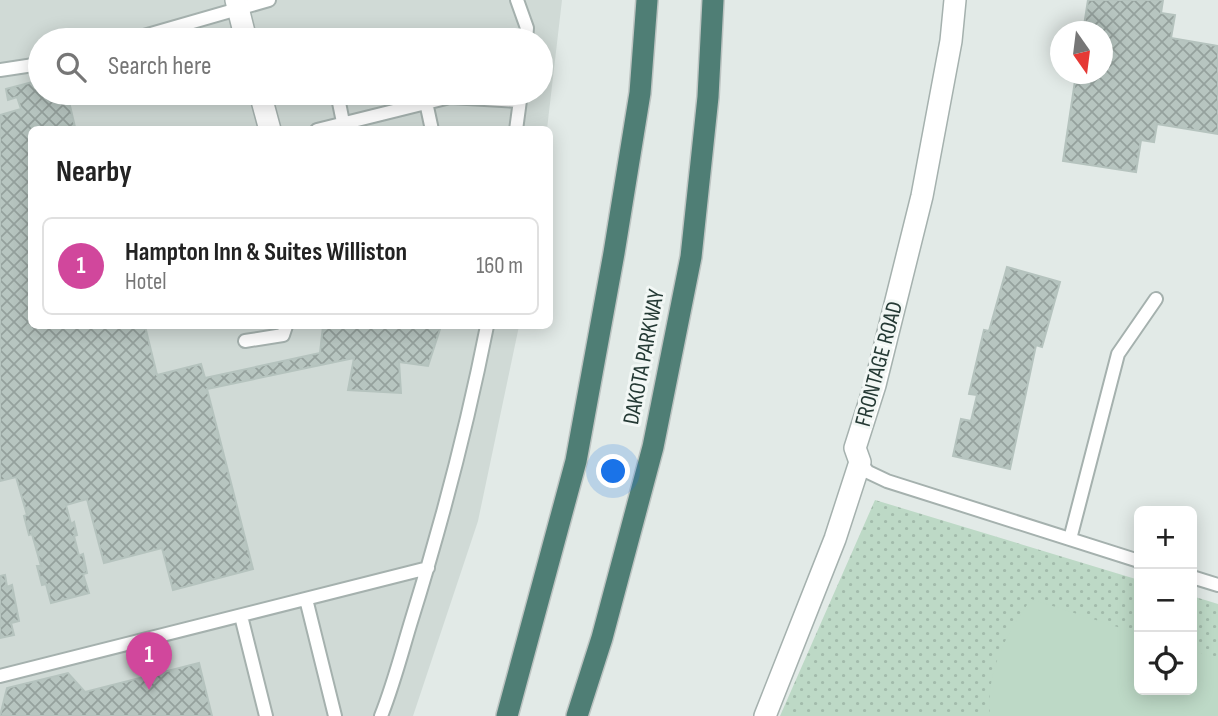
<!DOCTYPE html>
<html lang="en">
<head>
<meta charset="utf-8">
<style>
	:root { --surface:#fff; --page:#f2f2f2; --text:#222; --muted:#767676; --line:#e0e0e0; --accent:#795142 }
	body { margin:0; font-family:"Sofia Sans Condensed",sans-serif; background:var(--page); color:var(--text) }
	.controls { position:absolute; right:21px; bottom:21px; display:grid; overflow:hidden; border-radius:10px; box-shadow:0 4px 18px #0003 }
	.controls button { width:63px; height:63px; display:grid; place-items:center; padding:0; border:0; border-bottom:2px solid var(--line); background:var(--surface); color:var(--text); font:35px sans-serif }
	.compass { position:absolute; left:1050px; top:21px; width:63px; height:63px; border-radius:50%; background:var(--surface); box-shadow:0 4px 18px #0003; rotate:166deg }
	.you { position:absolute; left:614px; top:472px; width:24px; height:24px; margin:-18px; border:5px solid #fff; border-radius:50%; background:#1a73e8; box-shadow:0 0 0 10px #1a73e833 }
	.badge { display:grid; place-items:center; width:46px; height:46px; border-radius:50%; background:var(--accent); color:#fff; font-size:23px; font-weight:700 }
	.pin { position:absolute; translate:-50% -58px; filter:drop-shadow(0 2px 4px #0008) }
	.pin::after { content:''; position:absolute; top:37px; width:24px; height:21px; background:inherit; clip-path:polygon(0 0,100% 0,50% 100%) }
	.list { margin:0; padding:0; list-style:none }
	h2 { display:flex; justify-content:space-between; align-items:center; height:91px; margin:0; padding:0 28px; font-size:30px }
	h2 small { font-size:23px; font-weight:400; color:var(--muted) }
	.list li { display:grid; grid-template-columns:46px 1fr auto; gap:21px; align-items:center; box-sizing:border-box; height:98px; margin:0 14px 14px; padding:0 14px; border:2px solid var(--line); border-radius:10px }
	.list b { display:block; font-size:26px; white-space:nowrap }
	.list p { margin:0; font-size:23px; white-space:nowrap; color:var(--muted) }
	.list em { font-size:23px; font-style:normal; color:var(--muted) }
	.icon { flex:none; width:38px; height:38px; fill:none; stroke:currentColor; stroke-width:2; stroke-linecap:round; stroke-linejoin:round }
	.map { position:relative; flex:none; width:1218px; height:716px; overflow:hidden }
	.search { position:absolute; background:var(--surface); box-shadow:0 4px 18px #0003; left:28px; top:28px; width:525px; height:77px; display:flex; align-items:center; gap:18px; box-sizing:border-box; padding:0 24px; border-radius:38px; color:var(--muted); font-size:26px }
	.panel { position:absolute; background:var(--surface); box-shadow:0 4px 18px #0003; left:28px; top:126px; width:525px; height:203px; border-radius:10px }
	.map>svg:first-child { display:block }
	.built { fill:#d0dad6; fill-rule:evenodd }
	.grass { fill:url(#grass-dots) }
	.pitch { fill:#bdd9c6 }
	.building { fill:url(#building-cross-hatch); stroke:#b5c3be; stroke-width:2 }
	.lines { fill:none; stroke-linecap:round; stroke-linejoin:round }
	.service-casing { stroke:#a5b1ae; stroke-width:16 }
	.minor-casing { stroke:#a5b1ae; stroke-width:24 }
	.tertiary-casing { stroke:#a5b1ae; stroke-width:24 }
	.trunk-casing { stroke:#bdc4c2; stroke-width:24 }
	.service { stroke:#fff; stroke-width:12 }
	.minor { stroke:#fff; stroke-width:21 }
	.tertiary { stroke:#fff; stroke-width:21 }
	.trunk { stroke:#4f7e75; stroke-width:21 }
	.labels { text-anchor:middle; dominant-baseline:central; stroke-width:6; stroke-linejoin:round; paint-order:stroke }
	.street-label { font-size:23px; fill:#243934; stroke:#f2f7f5 }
</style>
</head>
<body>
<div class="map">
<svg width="1218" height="716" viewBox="0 0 1218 716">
	<defs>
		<pattern id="grass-dots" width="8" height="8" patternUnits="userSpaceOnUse" patternTransform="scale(1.75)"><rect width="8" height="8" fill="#bdd9c6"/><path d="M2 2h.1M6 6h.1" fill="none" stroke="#a2bbab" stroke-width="1.8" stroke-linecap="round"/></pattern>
		<pattern id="building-cross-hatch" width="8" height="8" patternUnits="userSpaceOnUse" patternTransform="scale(1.75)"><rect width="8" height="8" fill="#b7c5c0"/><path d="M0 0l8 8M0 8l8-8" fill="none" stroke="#95a19d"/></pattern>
	</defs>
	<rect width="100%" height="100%" fill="#e2eae7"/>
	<path class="built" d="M0 0H562L547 129 32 130V326H519L478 521 413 716H0ZM40 40H541V93H40Z"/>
	<path class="grass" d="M875 500 1139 580V690H1192V596L1218 604V716H780Z"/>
	<path class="pitch" d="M1031 599 1139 634V690H1192V650L1218 659V716H990C986 670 1006 635 1031 599Z"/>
	<path class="building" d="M1088 0H1163L1161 13 1175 15 1171 38 1218 46V134L1157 124 1154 142 1141 140 1136 172 1063 161 1076 74H1102V32H1083Z
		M40 80V93H67L75 127 32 130V326H145L157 375 201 364 205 378 320 353 323 326H441L428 366 399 362 401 393 348 390 354 358 207 389 253 569 173 590 162 548 104 563 87 499 66 505 71 524 74 522 77 535 74 536 79 556 83 554 87 573 83 574 89 593 51 603 46 584 42 585 37 566H41L32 534 29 535 24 516 27 515 16 477 0 481V115L21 109 17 97 8 100 6 89Z
		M1007 267 1060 282 1042 347 1036 345 1010 469 953 456 961 419 971 421 977 395 969 394 984 330 989 331Z
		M5 575 7 587 12 585 19 621 11 623 14 635 0 638V576Z
		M199 663 212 716H0L7 688 68 673 85 692Z"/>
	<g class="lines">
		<g class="service-casing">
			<path id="service" d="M517 0 527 28 526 40
				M130 40 269 0
				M0 70 40 64
				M337 93 344 127
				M424 93 432 130
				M317 130 450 97 519 101
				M516 130 521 93
				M245 341 283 335 286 326
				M860 462 868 472 887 481 1139 561
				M1070 539 1118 354 1156 299
				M1192 577 1218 585
				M306 599 335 716
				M241 616 266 716
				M0 676 428 568
				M381 716C393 686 401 655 410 625 441 526 467 427 487 326"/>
		</g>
		<g class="minor-casing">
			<path id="minor" d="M236 0 246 40
				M260 93 270 130"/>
		</g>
		<g class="tertiary-casing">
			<path id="tertiary" d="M765 716 835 539 860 462 855 448 875 385 922 196 951 41 955 0"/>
		</g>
		<g class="trunk-casing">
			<path id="trunk" d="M507 716 576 461 614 253 640 93 647 0
				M577 716 602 638 653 447 691 257 708 97 713 0"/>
		</g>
		<use href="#service" class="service"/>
		<use href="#minor" class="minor"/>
		<use href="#tertiary" class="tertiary"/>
		<use href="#trunk" class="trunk"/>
	</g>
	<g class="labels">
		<g class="street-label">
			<text transform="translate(644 357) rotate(-79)">DAKOTA PARKWAY</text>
			<text transform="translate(879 364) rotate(-75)">FRONTAGE ROAD</text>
		</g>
	</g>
</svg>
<div class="controls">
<button>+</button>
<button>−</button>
<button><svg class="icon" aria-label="locate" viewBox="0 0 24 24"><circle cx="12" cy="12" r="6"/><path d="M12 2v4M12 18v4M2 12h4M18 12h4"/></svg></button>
</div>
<svg class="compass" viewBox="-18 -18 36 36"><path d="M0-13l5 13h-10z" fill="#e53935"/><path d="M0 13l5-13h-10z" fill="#767676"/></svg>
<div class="you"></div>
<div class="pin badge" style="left:149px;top:690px;background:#d1479c">1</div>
<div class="search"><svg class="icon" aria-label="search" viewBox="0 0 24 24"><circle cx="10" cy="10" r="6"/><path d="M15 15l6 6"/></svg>Search here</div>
<section class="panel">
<h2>Nearby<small></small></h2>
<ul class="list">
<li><span class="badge" style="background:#d1479c">1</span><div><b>Hampton Inn &amp; Suites Williston</b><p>Hotel</p></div><em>160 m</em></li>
</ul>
</section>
</div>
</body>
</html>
